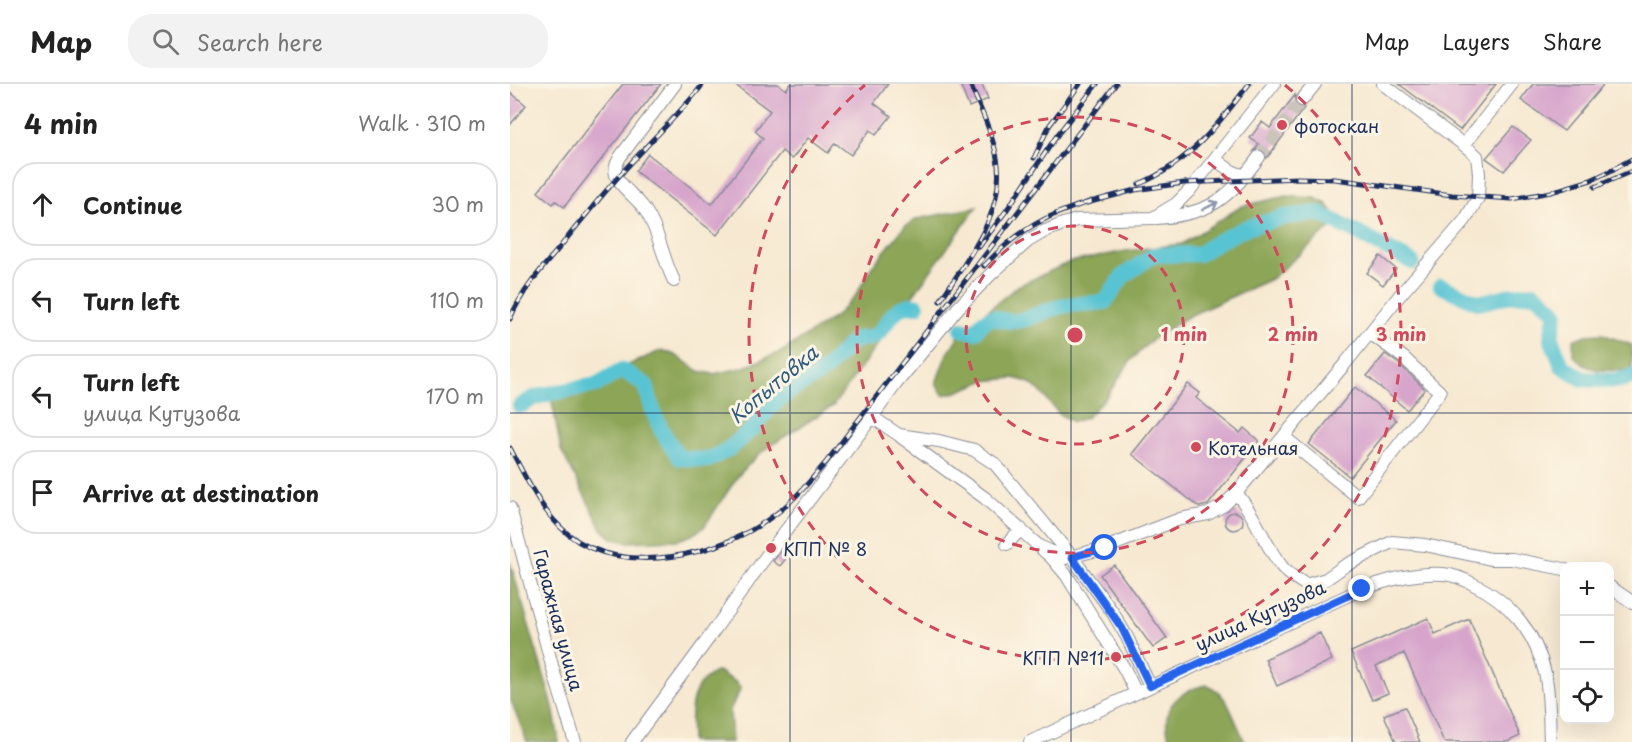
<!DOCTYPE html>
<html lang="en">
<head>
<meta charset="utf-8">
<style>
	:root { --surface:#fff; --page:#f2f2f2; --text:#222; --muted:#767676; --line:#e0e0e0 }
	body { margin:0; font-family:"Playpen Sans",sans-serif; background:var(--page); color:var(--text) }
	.controls { position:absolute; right:18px; bottom:18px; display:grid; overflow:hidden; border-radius:12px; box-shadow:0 6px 24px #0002 }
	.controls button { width:54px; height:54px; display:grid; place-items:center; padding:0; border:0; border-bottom:2px solid var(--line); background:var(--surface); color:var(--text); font:30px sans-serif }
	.stop { position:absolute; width:18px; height:18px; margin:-14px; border:4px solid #2563eb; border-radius:50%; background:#fff }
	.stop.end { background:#2563eb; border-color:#fff; box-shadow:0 2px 6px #0008 }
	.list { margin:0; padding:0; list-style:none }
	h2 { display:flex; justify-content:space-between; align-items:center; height:78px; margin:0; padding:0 24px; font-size:26px }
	h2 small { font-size:20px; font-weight:400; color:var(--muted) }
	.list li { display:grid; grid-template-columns:39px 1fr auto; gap:18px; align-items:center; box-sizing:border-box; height:84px; margin:0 12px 12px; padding:0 12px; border:2px solid var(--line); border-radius:24px }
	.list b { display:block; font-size:22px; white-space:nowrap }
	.list p { margin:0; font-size:20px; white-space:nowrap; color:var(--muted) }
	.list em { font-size:20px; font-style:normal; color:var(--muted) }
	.icon { flex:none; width:33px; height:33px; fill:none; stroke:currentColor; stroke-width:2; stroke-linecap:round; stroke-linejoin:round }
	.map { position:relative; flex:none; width:1122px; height:658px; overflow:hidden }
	header { display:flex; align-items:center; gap:36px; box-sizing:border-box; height:84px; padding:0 30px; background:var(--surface); border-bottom:2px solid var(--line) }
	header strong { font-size:28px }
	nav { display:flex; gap:33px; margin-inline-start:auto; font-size:21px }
	.search { width:420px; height:54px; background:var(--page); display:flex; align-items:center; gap:15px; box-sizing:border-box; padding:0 21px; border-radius:24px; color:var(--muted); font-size:22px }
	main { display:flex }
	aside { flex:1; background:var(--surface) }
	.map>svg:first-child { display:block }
	.forest { fill:#8ca556; stroke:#546a5a; stroke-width:1.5 }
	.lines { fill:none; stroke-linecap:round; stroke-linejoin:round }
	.river { stroke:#59c4d3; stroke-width:16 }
	.building { fill:#d7a5cc }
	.minor-tunnel { stroke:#cbc4ba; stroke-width:12; stroke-dasharray:12 6; stroke-linecap:butt }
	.minor-casing { stroke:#898c98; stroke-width:14 }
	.minor { stroke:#fff; stroke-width:12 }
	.rail-casing { stroke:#1b2f5e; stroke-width:5 }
	.rail { stroke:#fcf5e5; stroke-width:3; stroke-dasharray:9; stroke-linecap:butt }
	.oneway { stroke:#8d97ae }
	.route { stroke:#2563eb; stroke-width:8 }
	.grid { fill:none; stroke:#1b2f5e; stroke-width:1.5; stroke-opacity:0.55 }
	.ring { fill:none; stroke:#d1495b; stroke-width:3; stroke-dasharray:10 8 }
	.poi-dot { fill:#d1495b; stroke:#fcf5e5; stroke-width:2 }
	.labels { text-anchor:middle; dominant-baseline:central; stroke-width:6; stroke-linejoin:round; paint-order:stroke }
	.poi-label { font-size:18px; fill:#1b2f5e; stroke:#fcf5e5; text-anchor:start }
	.street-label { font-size:18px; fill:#1b2f5e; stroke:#fcf5e5 }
	.water-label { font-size:20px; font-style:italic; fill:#2e5c81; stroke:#fcf5e5 }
	.centre { fill:#d1495b; stroke:#fcf5e5; stroke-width:3 }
	.ring-label { font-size:18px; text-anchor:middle; font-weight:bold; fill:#d1495b; stroke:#fcf5e5; stroke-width:6; stroke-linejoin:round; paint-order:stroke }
</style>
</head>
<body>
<header>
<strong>Map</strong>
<div class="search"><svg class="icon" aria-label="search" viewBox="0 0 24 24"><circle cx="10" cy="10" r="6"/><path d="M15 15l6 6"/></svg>Search here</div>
<nav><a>Map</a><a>Layers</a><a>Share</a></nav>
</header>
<main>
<aside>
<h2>4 min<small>Walk · 310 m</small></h2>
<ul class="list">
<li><svg class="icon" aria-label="ahead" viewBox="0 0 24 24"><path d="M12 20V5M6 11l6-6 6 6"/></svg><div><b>Continue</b></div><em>30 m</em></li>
<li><svg class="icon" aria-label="left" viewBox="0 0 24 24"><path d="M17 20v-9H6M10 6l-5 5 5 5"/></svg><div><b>Turn left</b></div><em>110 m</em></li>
<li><svg class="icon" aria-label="left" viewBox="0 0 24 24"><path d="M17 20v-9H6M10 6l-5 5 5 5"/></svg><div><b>Turn left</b><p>улица Кутузова</p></div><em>170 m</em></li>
<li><svg class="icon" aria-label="arrive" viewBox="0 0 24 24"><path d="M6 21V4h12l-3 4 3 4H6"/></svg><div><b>Arrive at destination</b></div></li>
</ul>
</aside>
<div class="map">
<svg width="1122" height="658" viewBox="0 0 1122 658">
	<rect width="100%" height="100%" fill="#fcf5e5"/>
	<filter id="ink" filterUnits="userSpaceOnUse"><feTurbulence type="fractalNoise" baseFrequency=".0167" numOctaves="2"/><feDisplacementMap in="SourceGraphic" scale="12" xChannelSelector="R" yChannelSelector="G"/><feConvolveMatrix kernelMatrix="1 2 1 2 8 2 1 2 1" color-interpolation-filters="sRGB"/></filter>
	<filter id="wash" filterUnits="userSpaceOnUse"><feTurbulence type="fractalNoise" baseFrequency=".008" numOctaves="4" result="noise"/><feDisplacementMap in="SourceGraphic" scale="24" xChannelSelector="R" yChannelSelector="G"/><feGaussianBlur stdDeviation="1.35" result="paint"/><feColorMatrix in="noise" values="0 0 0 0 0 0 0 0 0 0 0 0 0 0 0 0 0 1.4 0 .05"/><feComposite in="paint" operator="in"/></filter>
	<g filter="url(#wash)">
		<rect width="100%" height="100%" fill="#f7e9d1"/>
		<path class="forest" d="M776 112 805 114 817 120 826 132 819 145 761 195 679 232 643 255 621 276 597 312 577 333 563 338 549 330 530 307 518 298 504 294 474 297 447 308 433 311 426 299 436 272 451 248 508 202 560 178 616 167 672 160 732 122Z
			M467 123 323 322 274 353 249 370 228 392 194 443 182 451 168 456 117 458 103 455 92 445 51 366 42 318 43 306 84 296 152 266 165 271 189 287 203 290 232 284 273 267 325 233 346 211 361 184 395 142 407 135Z
			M1092 250 1122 261V287L1087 286 1074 281 1063 271V256L1076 251Z
			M0 478 43 622 49 658H17L0 614Z
			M208 587 227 599 231 604 220 626 222 658H181C180 630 177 600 208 587Z
			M696 601 708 607 717 618 735 658H661C648 627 665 608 696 601Z"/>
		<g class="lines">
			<path class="river" d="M931 202 969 219 997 212 1024 209 1046 228 1041 254 1052 282 1073 295 1105 297 1122 293
				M452 245 465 248 473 238 483 233C511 245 527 228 552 222 566 219 581 220 595 218L613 192 644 171 689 170 707 158 735 144 775 133 809 129 902 178
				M10 322 24 314 37 310 86 301 112 286 136 301C143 332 151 349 170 374L198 376 219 365 242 345 258 326 279 308 306 292 316 285 341 259 348 255 361 254 369 249 384 229 391 224 401 221 407 222"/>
		</g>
		<g id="blocks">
			<path class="building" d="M113 0H151L54 123 46 117 43 120 28 108Z
				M224 0H268L276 6 280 0H378L364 19 381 32 366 51 360 46 341 71 325 59 318 69 298 54 282 75 272 67 207 151 125 87 138 70 202 120 253 54 245 47 260 27Z
				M450 0H472L478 15 459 23Z
				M889 0H986L950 46Z
				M1023 0H1094L1054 47 1011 16Z
				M0 8 16 21 0 41Z
				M785 11V19L787 23 794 24 757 74 756 69 753 66 749 65 744 67 749 60 740 54 752 38 760 44Z
				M1003 43 1021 56 994 87 976 74Z
				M870 172 886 185 873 201 857 189Z
				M875 270 889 280 915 305 897 326 857 292Z
				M678 300 690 309 686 314 730 349 734 344 749 357 698 421 689 423 622 370Z
				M845 303 886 336 840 393 799 360Z
				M715 437a9 9 0 1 1 18 0a9 9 0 1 1-18 0Z
				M270 468 277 473 270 482 263 477Z
				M604 481 657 554 643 564 590 491Z
				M918 534 925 550 959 535 1010 652 997 658H934L894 569 866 582 878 609 862 616 841 568Z
				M810 549 822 576 767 602 755 575Z
				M895 623 910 658H886L874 631Z"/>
		</g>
	</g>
	<g filter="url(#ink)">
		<use href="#blocks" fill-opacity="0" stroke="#898c98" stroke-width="1.5"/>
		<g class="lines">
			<path class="minor-tunnel" d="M749 73 792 16"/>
			<g class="minor-casing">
				<path id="minor" d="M873 0 954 61 1002 0
					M792 16 805 0
					M705 75C715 82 723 91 736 91
					M647 134C701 130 718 115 749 73
					M164 197C152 173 149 145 133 123 126 114 109 101 106 91 104 84 107 79 110 73L165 0
					M362 333 389 351 429 357 464 366 485 380 562 473 603 529 617 553 640 602
					M391 353 475 414 541 473 557 492 615 586 626 609
					M774 353 848 413 930 308 894 274 860 249
					M726 409 834 281 890 211 955 136 968 114 969 90 967 72 954 61
					M0 424 44 589 65 658
					M497 460 511 445
					M531 463 555 474 595 464 670 435 698 430 714 421 726 409C746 431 754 461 773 484 779 491 789 496 796 501L816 495 836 481 882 458 915 461 981 475H1002L1054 485
					M1100 503 1122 518
					M122 658 198 555 252 478 362 333 385 301 447 225 481 190 518 157 535 147 553 140 567 136 643 134 666 120 679 107 764 0
					M520 658 852 505C878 496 905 488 933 490 943 491 954 495 963 500 1000 517 1026 550 1035 589 1040 611 1039 635 1040 658"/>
			</g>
			<use href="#minor" class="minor"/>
			<g class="rail-casing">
				<path id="rail" d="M524 74 539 42 570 0
					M629 100C678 80 708 41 739 0
					M1085 103 1122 87
					M573 120 625 106 674 99 788 94 825 95 942 111 1002 115 1041 108 1081 96 1098 88 1122 75
					M469 163 496 127 548 50 587 0
					M474 182C491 164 511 147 533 136 548 128 565 123 581 117
					M430 217C457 175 497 127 487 74 482 48 470 24 460 0
					M0 235C11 208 32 184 50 163 77 129 104 96 134 65 154 43 175 24 193 0
					M0 364C16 394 31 428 58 450 113 495 212 471 263 432 284 417 300 397 317 377L606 0"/>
			</g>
			<use href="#rail" class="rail"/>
		</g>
		<defs><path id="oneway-shaft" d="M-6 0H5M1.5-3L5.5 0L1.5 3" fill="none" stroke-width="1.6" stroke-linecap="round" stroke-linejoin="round" transform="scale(1.5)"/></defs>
		<use class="oneway" href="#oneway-shaft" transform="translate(700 122) rotate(-27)"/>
	</g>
	<g class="lines" filter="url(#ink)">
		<path class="route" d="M595 464 562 473 612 544 640 602 852 505"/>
	</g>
	<path class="grid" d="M280 0V658M561 0V658M842 0V658M0 329H1122"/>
	<g class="ring">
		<circle cx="565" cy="251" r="109"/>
		<circle cx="565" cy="251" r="218"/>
		<path d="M775 1A326 326 0 1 1 355 1"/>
	</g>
	<g class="poi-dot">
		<circle cx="772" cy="41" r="6"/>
		<circle cx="686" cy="363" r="6"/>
		<circle cx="261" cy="464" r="6"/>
		<circle cx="606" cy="573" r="6"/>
	</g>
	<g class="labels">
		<g class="poi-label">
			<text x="784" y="41">фотоскан</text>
			<text x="698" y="363">Котельная</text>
			<text x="273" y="464">КПП № 8</text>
			<text x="594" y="573" text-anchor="end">КПП №11</text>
		</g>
		<g class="street-label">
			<text transform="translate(750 531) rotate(-25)">улица Кутузова</text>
			<text transform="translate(49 536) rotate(75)">Гаражная улица</text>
		</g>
		<g class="water-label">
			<text transform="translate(263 300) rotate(-40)">Копытовка</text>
		</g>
	</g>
	<circle cx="565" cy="251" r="9" class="centre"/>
	<g class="ring-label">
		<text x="674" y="257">1 min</text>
		<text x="783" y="257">2 min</text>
		<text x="891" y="257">3 min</text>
	</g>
</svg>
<div class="controls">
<button>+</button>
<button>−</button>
<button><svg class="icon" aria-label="locate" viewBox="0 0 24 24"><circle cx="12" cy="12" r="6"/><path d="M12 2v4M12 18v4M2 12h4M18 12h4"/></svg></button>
</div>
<div class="stop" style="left:595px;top:464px"></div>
<div class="stop end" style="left:852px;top:505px"></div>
</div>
</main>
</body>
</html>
